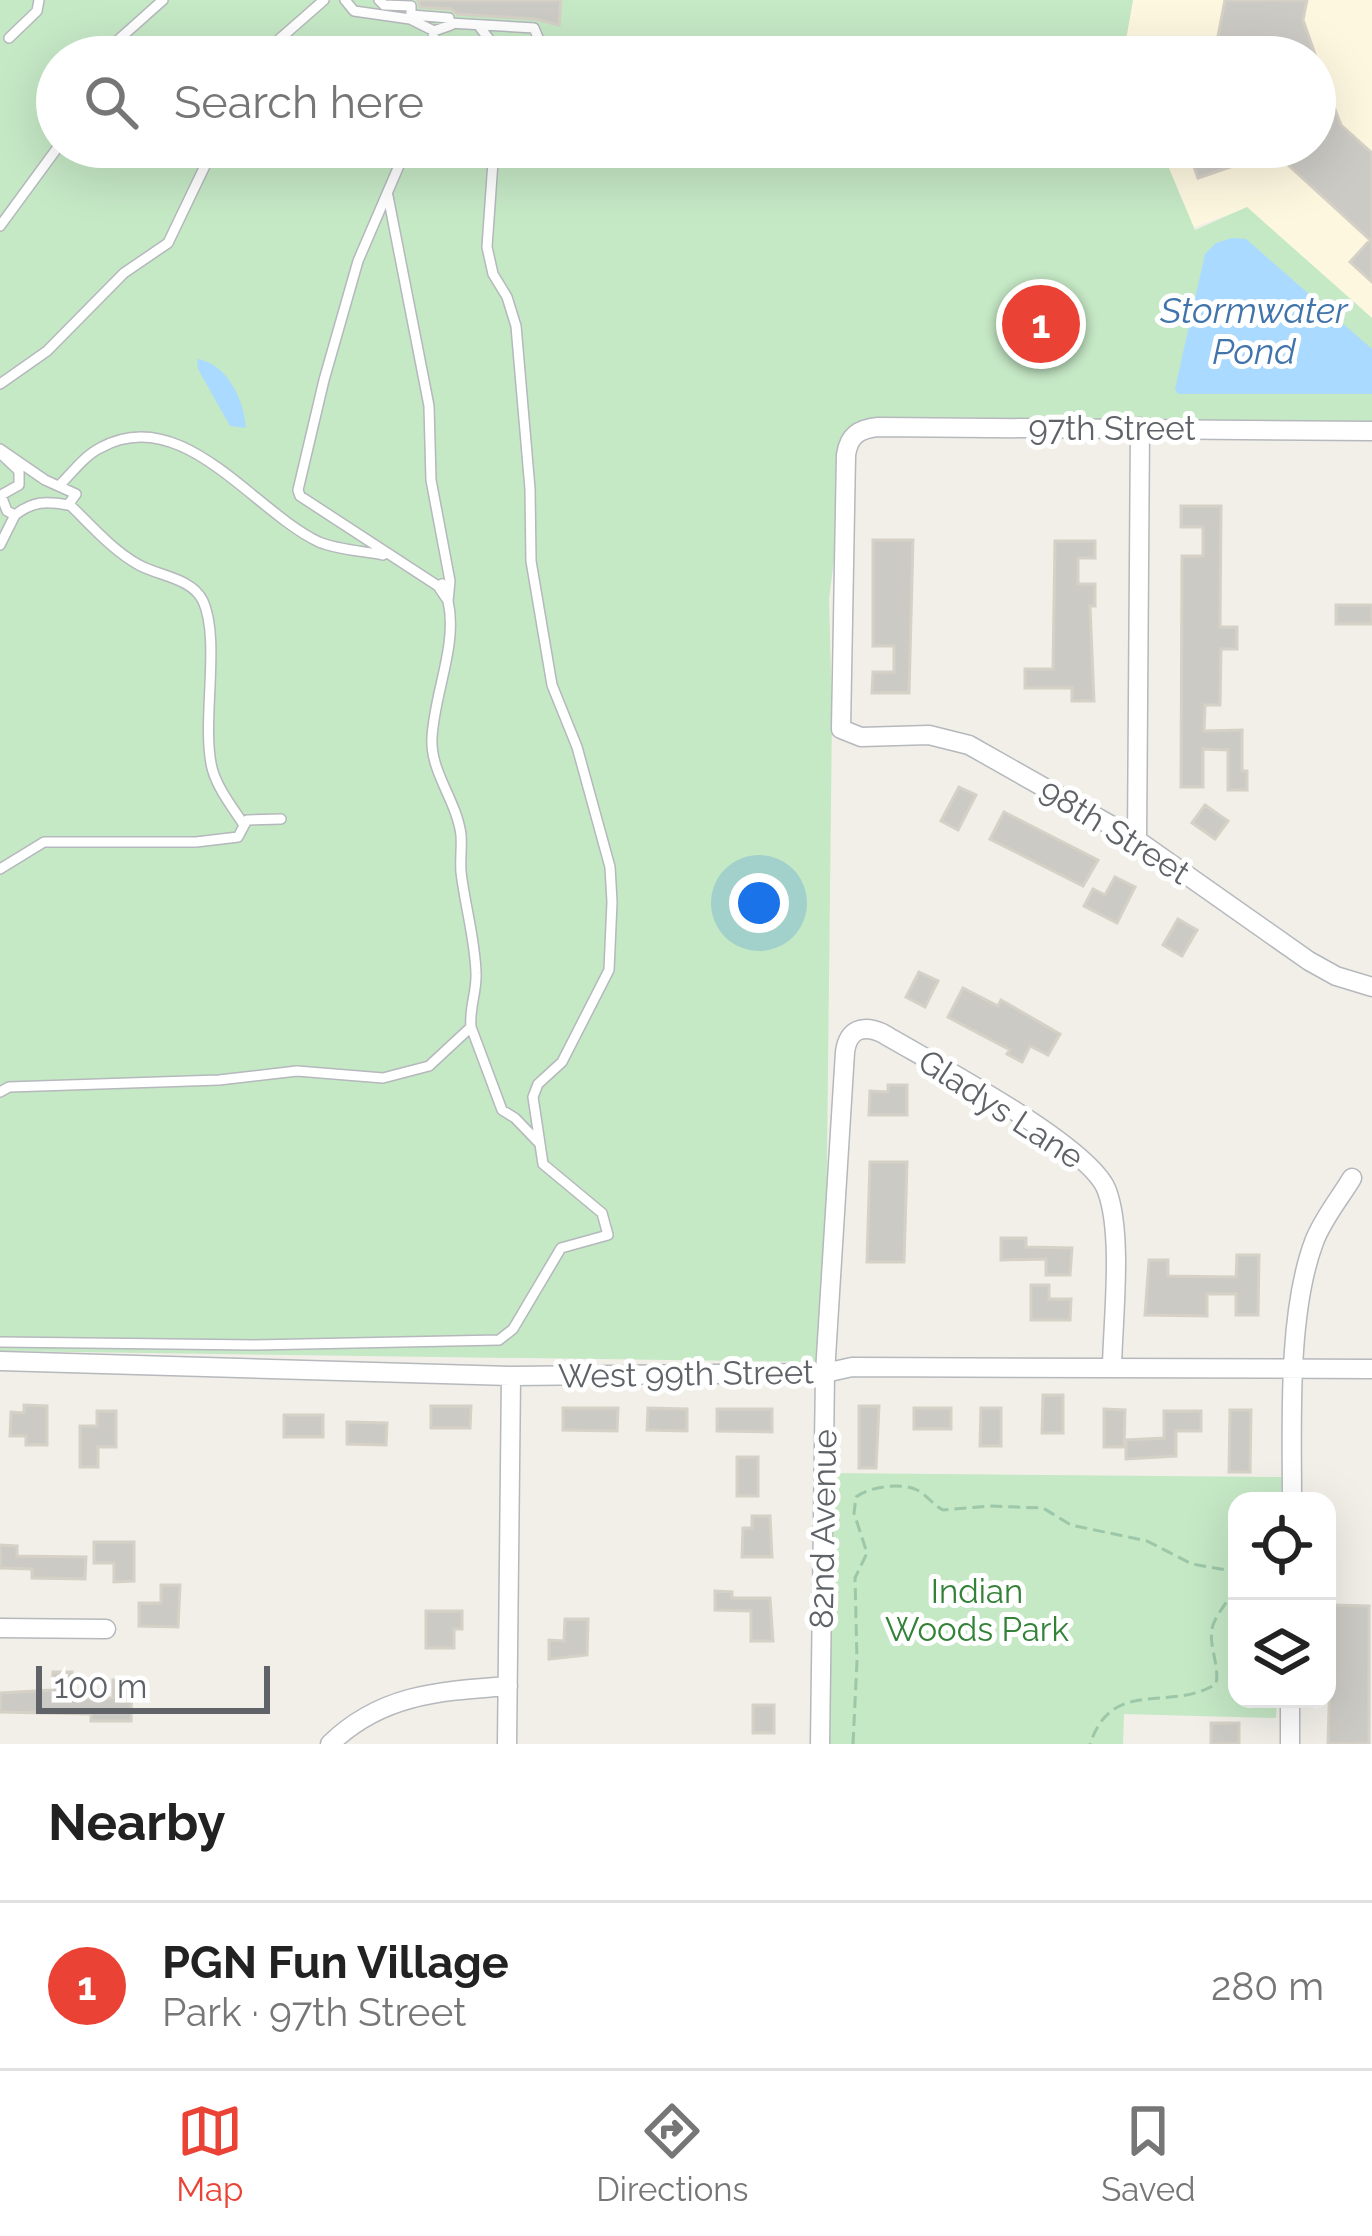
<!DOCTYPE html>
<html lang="en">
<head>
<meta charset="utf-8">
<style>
	:root { --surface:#fff; --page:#f6f6f6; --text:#222; --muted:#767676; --line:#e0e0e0; --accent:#ea4335 }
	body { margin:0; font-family:Raleway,sans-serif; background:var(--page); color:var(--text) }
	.controls { position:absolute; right:36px; bottom:36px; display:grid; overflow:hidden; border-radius:24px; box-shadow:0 12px 48px #0002 }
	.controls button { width:108px; height:108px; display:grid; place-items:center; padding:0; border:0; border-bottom:3px solid var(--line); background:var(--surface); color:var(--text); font:60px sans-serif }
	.scale { position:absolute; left:36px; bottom:30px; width:234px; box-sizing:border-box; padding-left:12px; border:6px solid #5f6368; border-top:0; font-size:33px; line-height:42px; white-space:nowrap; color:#5f6368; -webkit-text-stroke:9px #fff; paint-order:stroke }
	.you { position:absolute; left:759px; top:903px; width:42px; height:42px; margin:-30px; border:9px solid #fff; border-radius:50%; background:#1a73e8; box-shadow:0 0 0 18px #1a73e833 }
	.badge { display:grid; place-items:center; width:78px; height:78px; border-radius:50%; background:var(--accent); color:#fff; font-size:39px; font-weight:700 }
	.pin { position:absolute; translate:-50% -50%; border:6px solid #fff; box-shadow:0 3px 12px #0006 }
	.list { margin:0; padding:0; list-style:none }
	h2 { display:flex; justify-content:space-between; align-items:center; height:156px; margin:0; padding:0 48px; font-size:51px }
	h2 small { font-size:39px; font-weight:400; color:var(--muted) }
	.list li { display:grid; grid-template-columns:78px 1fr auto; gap:36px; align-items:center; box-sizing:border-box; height:168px; padding:0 48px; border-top:3px solid var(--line) }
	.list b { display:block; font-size:45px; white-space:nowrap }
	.list p { margin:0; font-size:39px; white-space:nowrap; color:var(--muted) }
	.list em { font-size:39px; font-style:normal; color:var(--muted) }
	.icon { flex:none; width:66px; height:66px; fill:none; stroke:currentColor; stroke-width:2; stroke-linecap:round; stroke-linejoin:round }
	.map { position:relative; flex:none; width:1372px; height:1744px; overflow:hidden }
	.search { position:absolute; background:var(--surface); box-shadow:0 12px 48px #0002; left:36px; right:36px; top:36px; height:132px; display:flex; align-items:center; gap:30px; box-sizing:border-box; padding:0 42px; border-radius:66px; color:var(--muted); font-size:45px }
	.sheet { height:324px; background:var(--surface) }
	nav { display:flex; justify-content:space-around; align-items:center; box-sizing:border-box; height:168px; border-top:3px solid var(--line); background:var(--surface); font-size:33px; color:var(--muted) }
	nav a { display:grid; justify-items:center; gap:6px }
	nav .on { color:var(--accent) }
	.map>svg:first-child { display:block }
	.commercial { fill:#fef7e0 }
	.green { fill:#c5e8c5 }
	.water { fill:#aadaff }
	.building { fill:#cccac5; stroke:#d6d1c6; stroke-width:3 }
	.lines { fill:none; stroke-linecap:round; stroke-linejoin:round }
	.lane-casing { stroke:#b5b8bc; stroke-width:12 }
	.street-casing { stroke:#b5b8bc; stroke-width:21 }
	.path { stroke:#9cc7a9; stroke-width:3; stroke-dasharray:12 6; stroke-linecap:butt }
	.lane { stroke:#fff; stroke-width:9 }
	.street { stroke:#fff; stroke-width:18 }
	.labels { text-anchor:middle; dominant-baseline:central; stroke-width:10; stroke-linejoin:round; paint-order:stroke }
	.street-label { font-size:33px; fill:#5f6368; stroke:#fff }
	.park-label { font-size:33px; fill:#348238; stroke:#fff }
	.water-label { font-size:36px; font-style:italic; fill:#4174aa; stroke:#fff }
</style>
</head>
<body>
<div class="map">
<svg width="1372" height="1744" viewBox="0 0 1372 1744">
	<rect width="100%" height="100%" fill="#f1efe8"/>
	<path class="commercial" d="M1133 0H1372V318L1247 208 1186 230 1155 147H1315V57H1123Z"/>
	<path class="green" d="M0 0H1133L1123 57H57V147H1160L1195 230 1247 207 1372 318V423L920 417 861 423 837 535 829 599 832 714 825 1333 820 1357 814 1362 0 1351Z
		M828 1473 1282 1477 1281 1501H1237V1699H1277L1276 1718 1124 1714 1123 1744H826Z"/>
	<path class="water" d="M1232 238 1246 239 1372 349V394H1178L1175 389 1205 254 1216 243Z
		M197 359C228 364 244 400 246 428L230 426 198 369Z"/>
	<path class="building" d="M418 0H561L559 25 535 19 457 14 451 9 420 7Z
		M1225 0H1307L1303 20 1316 57H1214Z
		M1315 58 1341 125 1372 153V282L1350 262 1370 240 1274 152 1198 178 1187 147H1315Z
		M1181 506H1221L1220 627H1237V649H1221L1220 705H1205L1204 731 1242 730V771H1247V790H1228V750L1203 749V787H1181L1182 556H1203V527H1181Z
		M873 540H913L909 693H872L873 672H894V646H873Z
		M1055 541H1095V558H1078V584H1095V606H1090L1094 701H1072V688H1025V669H1053Z
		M1336 605H1372V624H1336Z
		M959 787 976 795 958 830 941 821Z
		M1205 805 1228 821 1215 839 1192 823Z
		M1004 812 1098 860 1083 886 990 839Z
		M1115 877 1135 887 1117 923 1084 906 1093 889 1105 895Z
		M1178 919 1197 930 1182 956 1163 945Z
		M919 972 938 981 925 1007 906 997Z
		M963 988 998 1006 1001 1000 1060 1034 1048 1055 1030 1046 1022 1062 1007 1054 1010 1050 948 1017Z
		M888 1085H907V1115H869L870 1091 888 1092Z
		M870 1162H907L904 1262H867Z
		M1001 1238H1026V1247L1072 1248 1070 1275H1046V1259L1001 1260Z
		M1237 1255H1259L1258 1315H1236V1294H1207V1316L1145 1315 1149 1260H1168V1276L1236 1277Z
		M1031 1285H1049V1299H1071L1070 1320H1031Z
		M1043 1395H1063V1433H1042Z
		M24 1405 47 1406V1445H26V1436H10L11 1412 24 1413Z
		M431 1406H471L470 1428H431Z
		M859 1406H879L876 1468H859Z
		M563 1408H618L617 1431 563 1430Z
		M648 1408 687 1409V1431L647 1430Z
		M914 1408H951V1429H914Z
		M981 1408H1001V1446H980Z
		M717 1409H772V1432L717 1431Z
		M1104 1409 1125 1410 1124 1447H1104Z
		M1230 1410H1251L1250 1472H1229Z
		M97 1411H116V1447H98V1467H80V1426H97Z
		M1164 1411H1201V1431H1176V1456L1126 1459V1440L1164 1438Z
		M284 1415H323V1437H284Z
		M347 1422 387 1423 386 1445 347 1444Z
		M737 1457H758V1496H737Z
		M752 1516H770L772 1557H742L743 1528H752Z
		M94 1542H134V1581L114 1582V1563H94Z
		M0 1545 17 1546V1556L86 1557 85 1579 32 1578V1569L0 1568Z
		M161 1585H180L178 1627 139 1626V1603H161Z
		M715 1591 732 1592V1598H770L773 1641H751V1611L715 1610Z
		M1332 1605 1369 1606V1744H1328Z
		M426 1611H462V1629H454V1648H426Z
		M565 1619H588L587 1655 549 1659V1640L564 1641Z
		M53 1672H72L71 1698H113V1680H132L131 1721H91V1714L0 1712V1693L52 1690Z
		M753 1705H774V1733H753Z
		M1211 1723H1239V1744H1211Z"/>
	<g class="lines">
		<g class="lane-casing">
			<path id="lane" d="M345 0 354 11 410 19 434 31 451 25
				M379 0 384 5 411 6V15L449 18V23L534 28 546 57
				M479 26 495 47 497 57
				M9 38 37 11 39 0
				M99 57 163 0
				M259 57 324 0
				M430 57 434 31
				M407 147 358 261 324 380 298 490 300 496 438 586 442 584 447 593 450 581 448 601 438 586
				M388 196 429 406 431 480 450 581
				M0 226 58 147
				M0 384 47 351 124 273 168 243 214 147
				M0 449 45 480 76 494 68 505C46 501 33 501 15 515L7 511 1 495 19 485V471L0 453
				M59 486C71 474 84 456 100 448 182 402 253 511 319 542 338 550 364 551 383 555
				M69 504C91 525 112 550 139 565 159 576 192 578 203 601 221 640 201 723 212 768 217 788 233 808 244 825
				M0 545 15 515
				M448 601C458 645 434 693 432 738 430 772 457 801 461 835 462 847 460 860 461 872 465 906 475 939 476 973 477 992 469 1008 471 1027L502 1110 515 1118 540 1144
				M0 869 44 842H196L238 837 247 820 281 819
				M0 1092 9 1087 219 1080 297 1071 383 1078 429 1066 471 1027
				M0 1342 255 1345 499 1340 513 1329 561 1248 608 1235 602 1213 543 1164 533 1097 538 1084 562 1062 609 970 612 902 610 867 577 747 552 685 531 561 530 489 516 326 507 297 493 274 487 247 494 147"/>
		</g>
		<g class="street-casing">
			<path id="street" d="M1372 431 878 427C859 429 849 435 846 455L841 729 861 737 929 735 969 745 1137 840 1309 961 1336 976 1372 987
				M1137 840 1140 427
				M0 1361 511 1376 825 1373 852 1367 1372 1369
				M1292 1501C1292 1425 1287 1314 1314 1242 1322 1220 1340 1198 1352 1178
				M0 1628 106 1629
				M330 1744C381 1694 440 1691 508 1686
				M507 1744 511 1376
				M820 1744 825 1373 845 1052C848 1030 862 1024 882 1033 929 1061 1092 1146 1107 1191 1123 1234 1113 1319 1112 1366
				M1290 1744V1699"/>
		</g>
		<path class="path" d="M853 1744 857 1661 855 1578 867 1553 854 1513 856 1497C868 1487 901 1482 917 1490 927 1495 933 1505 943 1510L989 1506 1043 1508 1071 1525 1147 1541 1192 1564 1232 1571C1241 1593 1220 1605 1213 1625 1207 1644 1220 1664 1216 1684 1169 1713 1113 1676 1090 1744"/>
		<use href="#lane" class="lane"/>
		<use href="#street" class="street"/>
	</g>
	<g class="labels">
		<g class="street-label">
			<text x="1112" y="428">97th Street</text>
			<text transform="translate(1115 831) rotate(32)">98th Street</text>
			<text transform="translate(1001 1109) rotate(33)">Gladys Lane</text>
			<text transform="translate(686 1374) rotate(-1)">West 99th Street</text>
			<text transform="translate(823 1529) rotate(-89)">82nd Avenue</text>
		</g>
		<g class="park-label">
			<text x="977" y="1591">Indian<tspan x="977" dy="38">Woods Park</tspan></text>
		</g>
		<g class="water-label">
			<text x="1254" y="310">Stormwater<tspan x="1254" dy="41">Pond</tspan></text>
		</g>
	</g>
</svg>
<div class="controls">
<button><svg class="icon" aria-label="locate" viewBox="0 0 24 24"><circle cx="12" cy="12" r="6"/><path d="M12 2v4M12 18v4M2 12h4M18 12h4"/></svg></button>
<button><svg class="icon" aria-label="layers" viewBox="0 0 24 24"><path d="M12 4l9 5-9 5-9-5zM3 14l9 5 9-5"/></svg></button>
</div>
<div class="scale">100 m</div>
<div class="you"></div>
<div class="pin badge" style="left:1041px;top:324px">1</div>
<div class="search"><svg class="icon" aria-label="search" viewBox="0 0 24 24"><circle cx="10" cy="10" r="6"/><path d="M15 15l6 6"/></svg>Search here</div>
</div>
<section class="sheet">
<h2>Nearby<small></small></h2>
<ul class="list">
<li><span class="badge">1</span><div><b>PGN Fun Village</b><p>Park · 97th Street</p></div><em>280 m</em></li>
</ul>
</section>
<nav>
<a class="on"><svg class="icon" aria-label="map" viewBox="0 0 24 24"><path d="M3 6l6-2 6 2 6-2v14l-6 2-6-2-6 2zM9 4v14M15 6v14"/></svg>Map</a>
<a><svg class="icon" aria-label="directions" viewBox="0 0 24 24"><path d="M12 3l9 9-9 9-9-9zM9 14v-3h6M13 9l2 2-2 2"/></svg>Directions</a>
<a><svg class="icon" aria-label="saved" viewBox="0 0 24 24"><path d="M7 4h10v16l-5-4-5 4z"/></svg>Saved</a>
</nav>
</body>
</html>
